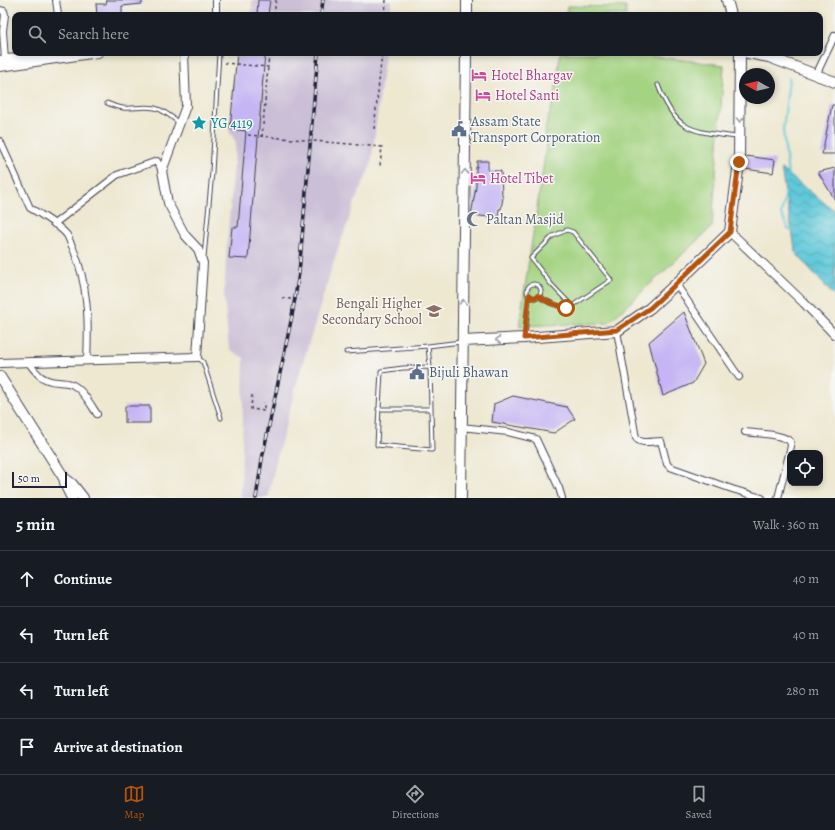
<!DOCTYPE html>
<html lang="en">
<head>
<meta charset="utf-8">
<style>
	:root { --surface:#171b24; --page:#242831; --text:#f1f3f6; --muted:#9ea1a6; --line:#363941; --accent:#b45309 }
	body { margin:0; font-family:Alegreya,serif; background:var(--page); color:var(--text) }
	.controls { position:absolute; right:12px; bottom:12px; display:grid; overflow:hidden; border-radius:8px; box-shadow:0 2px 6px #0003 }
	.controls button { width:36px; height:36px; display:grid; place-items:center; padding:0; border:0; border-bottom:1px solid var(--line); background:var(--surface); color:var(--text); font:20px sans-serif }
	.compass { position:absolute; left:739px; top:68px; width:36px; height:36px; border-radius:50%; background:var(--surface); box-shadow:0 2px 6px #0003; rotate:278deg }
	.scale { position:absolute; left:12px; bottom:10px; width:55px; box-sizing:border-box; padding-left:4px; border:2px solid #22223b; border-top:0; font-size:11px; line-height:14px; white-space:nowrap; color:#22223b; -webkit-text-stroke:3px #f6f6f2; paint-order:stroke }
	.stop { position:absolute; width:12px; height:12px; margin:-9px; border:3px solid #b45309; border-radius:50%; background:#fff }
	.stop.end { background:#b45309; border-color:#fff; box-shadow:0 1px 4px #0008 }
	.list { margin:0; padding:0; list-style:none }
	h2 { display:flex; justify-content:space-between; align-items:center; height:52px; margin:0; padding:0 16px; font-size:17px }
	h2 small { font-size:13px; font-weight:400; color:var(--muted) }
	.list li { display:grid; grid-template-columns:26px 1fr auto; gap:12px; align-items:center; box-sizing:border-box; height:56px; padding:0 16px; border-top:1px solid var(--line) }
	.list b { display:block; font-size:15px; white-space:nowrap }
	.list em { font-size:13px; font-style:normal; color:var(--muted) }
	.icon { flex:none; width:22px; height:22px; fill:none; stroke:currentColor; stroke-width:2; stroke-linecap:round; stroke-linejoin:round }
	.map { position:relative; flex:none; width:835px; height:498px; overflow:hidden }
	.search { position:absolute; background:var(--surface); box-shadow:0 2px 6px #0003; left:12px; right:12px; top:12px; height:44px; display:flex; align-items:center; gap:10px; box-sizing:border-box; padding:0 14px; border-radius:8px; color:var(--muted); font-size:15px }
	.sheet { height:276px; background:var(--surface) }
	nav { display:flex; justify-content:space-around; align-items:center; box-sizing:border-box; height:56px; border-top:1px solid var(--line); background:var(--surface); font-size:11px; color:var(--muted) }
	nav a { display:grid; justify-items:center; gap:2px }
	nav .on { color:var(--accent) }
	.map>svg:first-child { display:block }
	.railway { fill:#cabfd6 }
	.park { fill:#a4d382; stroke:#637a5e }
	.water { fill:url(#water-waves); stroke:#40758a }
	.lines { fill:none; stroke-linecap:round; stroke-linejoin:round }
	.stream { stroke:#5ec8d9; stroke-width:2 }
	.building { fill:#c5b5f4 }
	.service-casing { stroke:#414052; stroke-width:5 }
	.minor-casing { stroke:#414052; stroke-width:8 }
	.tertiary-casing { stroke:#414052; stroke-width:10 }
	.primary-casing { stroke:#414052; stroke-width:12 }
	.path { stroke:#414052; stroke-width:1.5; stroke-dasharray:3 3; stroke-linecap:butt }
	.service { stroke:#fff; stroke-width:3 }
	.minor { stroke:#fff; stroke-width:6 }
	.tertiary { stroke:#fff; stroke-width:8 }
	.primary { stroke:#fff; stroke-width:10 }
	.rail-casing { stroke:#22223b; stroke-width:3.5 }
	.rail { stroke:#f6f6f2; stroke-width:2; stroke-dasharray:6; stroke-linecap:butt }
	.path-bridge { stroke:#414052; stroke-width:1.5; stroke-dasharray:3 3; stroke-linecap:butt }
	.oneway { stroke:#9c9ca7 }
	.route { stroke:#b45309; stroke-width:5 }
	.labels { text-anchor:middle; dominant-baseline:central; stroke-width:3; stroke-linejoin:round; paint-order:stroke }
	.hotel-label { font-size:14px; fill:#b23c85; stroke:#f6f6f2; text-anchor:start }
	.service-label { font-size:14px; fill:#4e5e75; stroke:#f6f6f2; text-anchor:start }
	.culture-label { font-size:14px; fill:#0d838f; stroke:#f6f6f2; text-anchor:start }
	.worship-label { font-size:14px; fill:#5b616d; stroke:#f6f6f2; text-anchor:start }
	.education-label { font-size:14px; fill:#785e54; stroke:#f6f6f2; text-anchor:end }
</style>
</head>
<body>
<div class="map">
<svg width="835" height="498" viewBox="0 0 835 498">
	<defs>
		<pattern id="water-waves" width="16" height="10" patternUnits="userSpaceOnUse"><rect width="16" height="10" fill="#5ec8d9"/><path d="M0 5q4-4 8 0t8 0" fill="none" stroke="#4da2b1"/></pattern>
	</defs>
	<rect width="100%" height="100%" fill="#f6f6f2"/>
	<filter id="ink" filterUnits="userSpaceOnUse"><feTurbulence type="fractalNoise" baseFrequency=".025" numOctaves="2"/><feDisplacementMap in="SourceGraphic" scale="8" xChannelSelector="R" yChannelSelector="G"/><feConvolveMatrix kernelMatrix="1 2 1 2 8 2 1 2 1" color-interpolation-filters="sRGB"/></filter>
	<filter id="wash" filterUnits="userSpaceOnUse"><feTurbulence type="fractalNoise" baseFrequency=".012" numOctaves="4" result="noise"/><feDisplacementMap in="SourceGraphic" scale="16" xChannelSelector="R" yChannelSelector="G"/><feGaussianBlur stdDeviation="0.9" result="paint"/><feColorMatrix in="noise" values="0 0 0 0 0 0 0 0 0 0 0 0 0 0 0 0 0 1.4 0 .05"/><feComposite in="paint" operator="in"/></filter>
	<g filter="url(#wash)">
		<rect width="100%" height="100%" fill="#eee8d1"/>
		<path class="railway" d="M252 0H392L390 15H251Z
			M236 53H385L371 165 356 199 332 267 298 379 277 457 268 498H241L244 358 229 349 224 297 227 241 236 142 229 131Z"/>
		<path class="park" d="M567 6 626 7V15H566Z
			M560 53H625L724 65 712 227 608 323 519 326 547 142C542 129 549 118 552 106 557 90 558 70 560 53Z"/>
		<path class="water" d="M781 169 835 211V297L796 253Z"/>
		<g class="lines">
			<path class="stream" d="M788 176 783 130 789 78
				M786 192 781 214 789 230H793"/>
		</g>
		<g id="blocks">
			<path class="building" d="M107 0H142V4L122 6V15H97L96 4H106Z
				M258 0H270L268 15H257Z
				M237 53H265L248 259 229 258 232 227H238L246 131 230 129Z
				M832 105H835V154H822Z
				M746 156 775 160 773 173 745 169Z
				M477 161H488V171H501L502 196 503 197 501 209H499L498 218 471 215 476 187V167H477Z
				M835 168V200L818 172Z
				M684 312 704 364 693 383 663 396 649 342Z
				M513 396 567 407 575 419 554 433 492 422 494 404Z
				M125 406H150V423H125Z"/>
		</g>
	</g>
	<g filter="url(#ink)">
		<use href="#blocks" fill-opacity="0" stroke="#414052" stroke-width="1"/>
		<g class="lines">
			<g class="service-casing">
				<path id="service" d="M658 85C676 133 692 131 737 137
					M107 103C128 113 135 105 155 108 164 110 172 117 179 123
					M204 257 212 172 219 53
					M527 291a7 7 0 1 1 14 0a7 7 0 1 1-14 0Z
					M538 296C548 302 560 309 572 306L611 280 573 232 567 230 553 236 531 258 551 284 572 306
					M525 336 529 295
					M428 346 430 367 432 450 377 445 381 371 403 368 430 367
					M346 352 428 346 461 342
					M197 357 203 362 221 418
					M378 409H431"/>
			</g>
			<g class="minor-casing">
				<path id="minor" d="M56 0 58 15
					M0 10 4 11 5 15 3 31 5 60
					M216 15V0
					M816 75 835 35
					M0 141 30 208C39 213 61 227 67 235 69 238 70 243 72 246 88 282 89 321 87 360
					M54 224 117 175 157 161 162 171
					M676 284 739 377
					M617 331 636 438C641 445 653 441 661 441L667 464 670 467 732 489 762 498
					M28 362C37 374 42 381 58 382 63 383 68 382 73 385 83 390 91 405 97 414
					M461 427 508 432 536 439 559 488 562 498
					M745 432C759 434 778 433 790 441L791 446 778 498"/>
			</g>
			<g class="tertiary-casing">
				<path id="tertiary" d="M0 60 53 53
					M0 67 98 53
					M730 232 804 303 835 335
					M0 363 197 357 203 263 198 249 185 235 168 203 162 171 186 106 184 53"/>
			</g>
			<g class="primary-casing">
				<path id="primary" d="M727 0 731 15
					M467 15V0
					M748 53 769 57 835 82
					M463 341 524 338 617 331 650 308 676 284 730 232 739 162 740 53
					M0 377 64 478 72 484 83 498
					M64 478 66 486 72 498
					M461 498 466 53"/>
			</g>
			<path class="path" d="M274 15 276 0
				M385 15 386 0
				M224 63 268 67 269 53
				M374 129 382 53
				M262 137 268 67
				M282 298 298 300 300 299
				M252 395 251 409 264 411V402"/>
			<use href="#service" class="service"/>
			<use href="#minor" class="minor"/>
			<use href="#tertiary" class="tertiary"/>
			<use href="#primary" class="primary"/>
			<g class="rail-casing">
				<path id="rail" d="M321 15 323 0
					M256 498 262 459 292 316 299 273 318 53"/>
			</g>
			<use href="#rail" class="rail"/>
			<path class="path-bridge" d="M248 135 382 147 380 166"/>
		</g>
		<defs><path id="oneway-chevron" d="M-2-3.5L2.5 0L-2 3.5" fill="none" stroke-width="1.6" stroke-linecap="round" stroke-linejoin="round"/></defs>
		<g class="oneway">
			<use href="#oneway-chevron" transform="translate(740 120) rotate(90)"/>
			<use href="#oneway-chevron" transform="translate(465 172) rotate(-89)"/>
			<use href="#oneway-chevron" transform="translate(463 302) rotate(-89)"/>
			<use href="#oneway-chevron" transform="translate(498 340) rotate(177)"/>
		</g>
	</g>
	<g class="lines" filter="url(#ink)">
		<path class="route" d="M566 308 550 303 538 296 534 298 529 295 524 338 617 330 650 308 676 284 730 232 739 162"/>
	</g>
	<defs>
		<g id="hotel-bare" transform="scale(1.2)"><path d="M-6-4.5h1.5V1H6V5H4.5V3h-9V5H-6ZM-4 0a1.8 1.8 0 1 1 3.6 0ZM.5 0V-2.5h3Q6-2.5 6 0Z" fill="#d1479c" stroke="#f6f6f2" stroke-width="2.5" paint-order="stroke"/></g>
		<g id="sight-bare" transform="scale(1.2)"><path d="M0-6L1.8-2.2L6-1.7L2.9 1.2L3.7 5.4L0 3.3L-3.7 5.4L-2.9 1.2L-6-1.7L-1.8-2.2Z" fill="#0f9aa8" stroke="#f6f6f2" stroke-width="2.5" paint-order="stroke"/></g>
		<g id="civic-bare" transform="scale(1.2)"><path d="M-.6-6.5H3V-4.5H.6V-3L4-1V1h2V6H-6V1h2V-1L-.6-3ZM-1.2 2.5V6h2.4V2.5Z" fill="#5c6f8a" stroke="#f6f6f2" stroke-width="2.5" paint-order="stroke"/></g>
		<g id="mosque-bare" transform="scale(1.2)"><path d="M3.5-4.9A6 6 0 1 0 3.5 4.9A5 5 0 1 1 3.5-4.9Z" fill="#6b7280" stroke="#f6f6f2" stroke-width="2.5" paint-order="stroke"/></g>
		<g id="school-bare" transform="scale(1.2)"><path d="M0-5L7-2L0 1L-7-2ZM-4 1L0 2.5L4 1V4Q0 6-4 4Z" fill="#8d6e63" stroke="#f6f6f2" stroke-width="2.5" paint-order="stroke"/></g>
	</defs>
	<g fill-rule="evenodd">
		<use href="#hotel-bare" x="479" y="75"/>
		<use href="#hotel-bare" x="483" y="95"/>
		<use href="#sight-bare" x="199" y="123"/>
		<use href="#civic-bare" x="459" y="129"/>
		<use href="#hotel-bare" x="478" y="178"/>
		<use href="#mosque-bare" x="474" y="219"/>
		<use href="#school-bare" x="434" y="311"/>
		<use href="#civic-bare" x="417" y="372"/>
	</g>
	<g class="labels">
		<g class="hotel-label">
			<text x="491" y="75">Hotel Bhargav</text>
			<text x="495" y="95">Hotel Santi</text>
			<text x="490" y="178">Hotel Tibet</text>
		</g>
		<g class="service-label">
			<text x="471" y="121">Assam State<tspan x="471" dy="16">Transport Corporation</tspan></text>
			<text x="429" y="372">Bijuli Bhawan</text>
		</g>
		<g class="culture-label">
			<text x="211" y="123">YG 4119</text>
		</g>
		<g class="worship-label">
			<text x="486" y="219">Paltan Masjid</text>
		</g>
		<g class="education-label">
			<text x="422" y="303">Bengali Higher<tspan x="422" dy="16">Secondary School</tspan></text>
		</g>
	</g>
</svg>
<div class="controls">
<button><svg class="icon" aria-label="locate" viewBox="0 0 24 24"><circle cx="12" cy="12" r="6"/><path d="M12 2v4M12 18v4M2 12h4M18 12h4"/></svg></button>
</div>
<svg class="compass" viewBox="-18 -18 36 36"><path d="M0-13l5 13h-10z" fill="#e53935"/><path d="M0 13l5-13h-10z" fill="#9ea1a6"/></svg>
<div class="scale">50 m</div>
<div class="stop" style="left:566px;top:308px"></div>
<div class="stop end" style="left:739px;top:162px"></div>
<div class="search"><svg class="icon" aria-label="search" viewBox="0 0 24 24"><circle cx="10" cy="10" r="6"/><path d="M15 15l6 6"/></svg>Search here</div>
</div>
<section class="sheet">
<h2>5 min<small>Walk · 360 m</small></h2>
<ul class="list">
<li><svg class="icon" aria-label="ahead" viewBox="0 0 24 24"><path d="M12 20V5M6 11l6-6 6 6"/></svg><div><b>Continue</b></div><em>40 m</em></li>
<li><svg class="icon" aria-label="left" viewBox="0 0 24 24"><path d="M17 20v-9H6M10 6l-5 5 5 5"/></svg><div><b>Turn left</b></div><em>40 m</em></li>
<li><svg class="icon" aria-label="left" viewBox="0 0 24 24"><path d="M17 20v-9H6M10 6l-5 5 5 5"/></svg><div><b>Turn left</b></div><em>280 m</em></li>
<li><svg class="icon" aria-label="arrive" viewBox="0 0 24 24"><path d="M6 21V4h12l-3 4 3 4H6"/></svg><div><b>Arrive at destination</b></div></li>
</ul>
</section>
<nav>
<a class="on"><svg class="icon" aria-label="map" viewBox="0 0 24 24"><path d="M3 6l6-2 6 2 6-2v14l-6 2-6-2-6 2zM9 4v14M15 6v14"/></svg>Map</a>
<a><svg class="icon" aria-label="directions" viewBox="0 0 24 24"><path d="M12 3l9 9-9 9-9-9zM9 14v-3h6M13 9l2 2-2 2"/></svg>Directions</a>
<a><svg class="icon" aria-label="saved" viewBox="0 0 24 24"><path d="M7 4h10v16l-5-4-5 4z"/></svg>Saved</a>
</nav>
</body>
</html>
